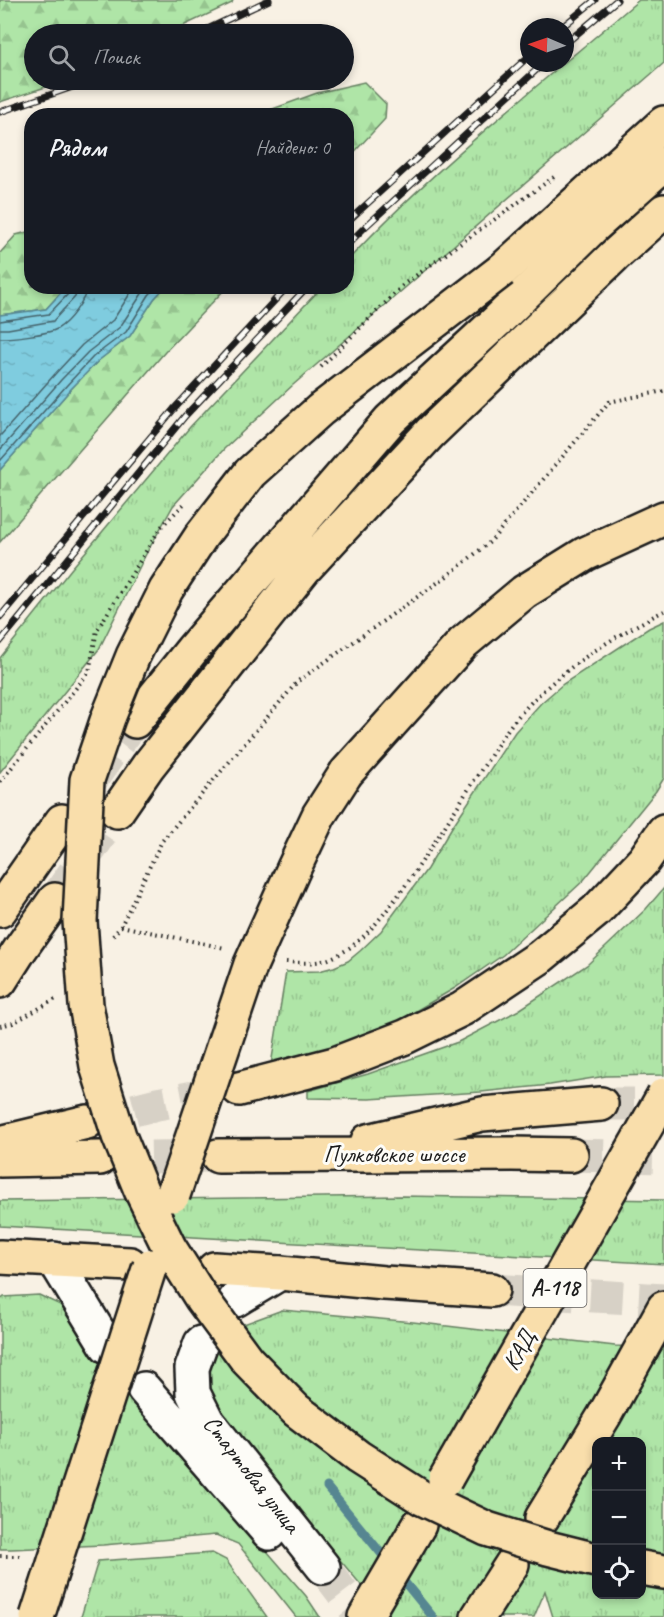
<!DOCTYPE html>
<html lang="ru">
<head>
<meta charset="utf-8">
<style>
	:root { --surface:#171b24; --page:#20242c; --text:#f1f3f6; --muted:#9ea1a6; --line:#363941 }
	body { margin:0; font-family:Caveat,sans-serif; background:var(--page); color:var(--text) }
	.controls { position:absolute; right:18px; bottom:18px; display:grid; overflow:hidden; border-radius:12px; box-shadow:0 3px 9px #0003 }
	.controls button { width:54px; height:54px; display:grid; place-items:center; padding:0; border:0; border-bottom:2px solid var(--line); background:var(--surface); color:var(--text); font:30px sans-serif }
	.compass { position:absolute; left:520px; top:18px; width:54px; height:54px; border-radius:50%; background:var(--surface); box-shadow:0 3px 9px #0003; rotate:272deg }
	.list { margin:0; padding:0; list-style:none }
	h2 { display:flex; justify-content:space-between; align-items:center; height:78px; margin:0; padding:0 24px; font-size:26px }
	h2 small { font-size:20px; font-weight:400; color:var(--muted) }
	.icon { flex:none; width:33px; height:33px; fill:none; stroke:currentColor; stroke-width:2; stroke-linecap:round; stroke-linejoin:round }
	.map { position:relative; flex:none; width:664px; height:1617px; overflow:hidden }
	.search { position:absolute; background:var(--surface); box-shadow:0 3px 9px #0003; left:24px; top:24px; width:330px; height:66px; display:flex; align-items:center; gap:15px; box-sizing:border-box; padding:0 21px; border-radius:33px; color:var(--muted); font-size:22px }
	.panel { position:absolute; background:var(--surface); box-shadow:0 3px 9px #0003; left:24px; top:108px; width:330px; height:186px; border-radius:24px }
	.map>svg:first-child { display:block }
	.grass { fill:url(#grass-tufts); stroke:#668062; stroke-width:1.5; fill-rule:evenodd }
	.forest { fill:url(#forest-firs); stroke:#668062; stroke-width:1.5 }
	.water { fill:url(#water-ripples); stroke:#578691; stroke-width:1.5 }
	.lines { fill:none; stroke-linecap:round; stroke-linejoin:round }
	.shore { stroke:#44626a; stroke-width:1.5 }
	.stream { stroke:#578691; stroke-width:9 }
	.tertiary-tunnel { stroke:#d7d1c6; stroke-width:33; stroke-dasharray:33 16; stroke-linecap:butt }
	.primary-tunnel { stroke:#d7d1c6; stroke-width:33; stroke-dasharray:33 16; stroke-linecap:butt }
	.motorway-tunnel { stroke:#d7d1c6; stroke-width:33; stroke-dasharray:33 16; stroke-linecap:butt }
	.tertiary-casing { stroke:#1c1c1c; stroke-width:38 }
	.primary-casing { stroke:#1c1c1c; stroke-width:38 }
	.trunk-casing { stroke:#1c1c1c; stroke-width:38 }
	.motorway-casing { stroke:#1c1c1c; stroke-width:38 }
	.path { stroke:#1c1c1c; stroke-width:4; stroke-dasharray:1.5 4.5; stroke-linecap:butt }
	.tertiary { stroke:#fdfcf7; stroke-width:33 }
	.primary { stroke:#f9deab; stroke-width:33 }
	.trunk { stroke:#f9deab; stroke-width:33 }
	.motorway { stroke:#f9deab; stroke-width:33 }
	.rail-casing { stroke:#1c1c1c; stroke-width:7 }
	.rail { stroke:#fdfcf7; stroke-width:4.5; stroke-dasharray:14; stroke-linecap:butt }
	.trunk-bridge-casing { stroke:#1c1c1c; stroke-width:38; stroke-linecap:butt }
	.motorway-bridge-casing { stroke:#1c1c1c; stroke-width:38; stroke-linecap:butt }
	.trunk-bridge { stroke:#f9deab; stroke-width:33 }
	.motorway-bridge { stroke:#f9deab; stroke-width:33 }
	.labels { text-anchor:middle; dominant-baseline:central; stroke-width:6; stroke-linejoin:round; paint-order:stroke }
	.shield { fill:#fdfcf7; stroke:#605f5e; stroke-width:1.5 }
	.shield-label { font-size:22px; font-weight:bold; fill:#1c1c1c }
	.street-label { font-size:24px; fill:#1c1c1c; stroke:#fdfcf7 }
</style>
</head>
<body>
<div class="map">
<svg width="664" height="1617" viewBox="0 0 664 1617">
	<defs>
		<pattern id="grass-tufts" width="24" height="20" patternUnits="userSpaceOnUse" patternTransform="scale(1.5)"><rect width="24" height="20" fill="#afe5a7"/><path d="M3 7l-1-3M5 7V3M7 7l1-3M15 17l-1-3M17 17v-4M19 17l1-3" fill="none" stroke="#96c48f"/></pattern>
		<pattern id="forest-firs" width="22" height="20" patternUnits="userSpaceOnUse" patternTransform="scale(1.5)"><rect width="22" height="20" fill="#afe5a7"/><path d="M5 1l3.5 6h-7zM16 11l3.5 6h-7z" fill="#96c48f"/></pattern>
		<pattern id="water-ripples" width="26" height="14" patternUnits="userSpaceOnUse" patternTransform="scale(1.5)"><rect width="26" height="14" fill="#7fccdf"/><path d="M2 4q2-2 4 0t4 0M15 11q2-2 4 0t4 0" fill="none" stroke="#6dafbf"/></pattern>
	</defs>
	<rect width="100%" height="100%" fill="#f8f1e4"/>
	<filter id="ink" filterUnits="userSpaceOnUse"><feTurbulence type="fractalNoise" baseFrequency=".0167" numOctaves="2"/><feDisplacementMap in="SourceGraphic" scale="12" xChannelSelector="R" yChannelSelector="G"/><feConvolveMatrix kernelMatrix="1 2 1 2 8 2 1 2 1" color-interpolation-filters="sRGB"/></filter>
	<g filter="url(#ink)">
		<path class="grass" d="M639 0H664V63L293 385 224 449 173 506 145 556 99 649 0 772V658L72 568 190 427 322 287 346 286 347 261C436 166 540 84 639 0Z
			M664 621V778L656 791 583 881 503 955 455 988 395 1023 339 1045 271 1065 286 972 319 971 334 967 348 961 360 951 381 931 427 869 452 827 515 732 541 703 563 684 649 628Z
			M664 888V1075L606 1076 550 1085 481 1092 369 1099 308 1098V1091L368 1074 458 1042 519 1010 587 965 646 909Z
			M401 1196 664 1200V1264L0 1226V1201Z
			M39 1295 71 1310 260 1543 306 1596 320 1617H296L238 1544 216 1535 103 1545 11 1549H0V1300L4 1297Z
			M282 1310 413 1322 615 1346 664 1348V1617H553L545 1591 534 1617H388L228 1427 211 1397 204 1363 233 1328ZM596 1442H642V1594H596Z
			M212 1553 226 1560 267 1617H81L98 1561Z"/>
		<path class="forest" d="M0 0H233L232 3 166 34H34V80H67L0 102Z
			M364 82 386 104 385 119 347 160 346 116 256 115 317 93Z
			M31 231 32 286 66 287 46 309 0 315V253L16 235Z
			M165 287H227L165 352 0 542V470L71 389 98 361 130 336 154 299Z"/>
		<path class="water" d="M66 287H165L154 299 130 336 98 361 71 389 0 470V315L46 309Z"/>
		<g class="lines">
			<path class="shore" d="M0 321 49 314 69 293 70 286
				M0 329H8L53 321 75 297 78 286
				M0 338C12 338 48 334 57 329 69 322 86 300 87 286
				M0 436 55 374 82 345 113 320 135 286
				M0 450 61 380 88 352 120 327 147 286
				M0 461 67 385 93 357 126 332 149 295 157 286"/>
			<path class="stream" d="M327 1487 433 1617"/>
			<path class="tertiary-tunnel" d="M323 1567 361 1617"/>
			<path class="primary-tunnel" d="M601 1104H664
				M87 1122 157 1104 231 1090
				M571 1155 664 1157
				M102 1158 213 1156
				M492 1290 664 1300"/>
			<path class="motorway-tunnel" d="M90 782 111 752 135 721
				M55 900 117 811"/>
			<g class="tertiary-casing">
				<path id="tertiary" d="M54 1259 107 1346
					M235 1300 280 1273
					M201 1343 192 1368 193 1393 207 1421 323 1567
					M144 1389 269 1533"/>
			</g>
			<g class="primary-casing">
				<path id="primary" d="M239 1089 335 1064 405 1037 462 1009 540 957 596 911 644 860 664 831
					M368 1141 482 1114 601 1104
					M0 1143 87 1122
					M218 1156 512 1154 571 1155
					M0 1160 100 1158
					M0 1257 130 1264
					M214 1269 280 1273 384 1283 492 1290"/>
			</g>
			<g class="trunk-casing">
				<path id="trunk" d="M502 270 664 123
					M346 773 463 643 524 592 585 554 664 518
					M642 1568 664 1572"/>
			</g>
			<g class="motorway-casing">
				<path id="motorway" d="M135 721 192 650 390 420 498 320 593 227 664 164
					M117 811 148 766 304 569 430 433 614 256 664 211
					M0 910 62 821
					M0 981 21 948 55 900
					M542 1518 604 1416 664 1308
					M365 1617 419 1525
					M478 1617 512 1564"/>
			</g>
			<path class="path" d="M321 367 404 284 554 177
				M0 782 89 672 97 630 161 527 184 504
				M121 926 225 948
				M113 936 121 926 162 841 298 681 447 576 490 542 609 402 664 391
				M286 962C301 963 318 964 331 958 362 945 380 919 400 893 430 852 455 809 483 767 493 753 501 738 511 725 550 676 608 639 664 611
				M0 1026 13 1023 56 999
				M0 1556H23"/>
			<use href="#tertiary" class="tertiary"/>
			<use href="#primary" class="primary"/>
			<use href="#trunk" class="trunk"/>
			<use href="#motorway" class="motorway"/>
			<g class="rail-casing">
				<path id="rail" d="M562 27 595 0
					M197 34 269 0
					M565 44 617 0
					M0 112 93 80
					M346 223 529 56
					M346 246 365 227 544 63
					M0 617 174 409 288 286
					M0 642 185 416 308 286"/>
			</g>
			<use href="#rail" class="rail"/>
			<g class="trunk-bridge-casing">
				<path id="trunk-bridge" d="M502 270 320 410 250 473 202 535 166 590 133 656 108 718 87 780 80 921 86 1005 97 1066 119 1136 141 1190 169 1247 202 1299 247 1360 296 1410 358 1457 422 1498 487 1529 548 1548 596 1560
					M173 1195 251 964 294 868 319 815 346 773
					M37 1617 150 1266"/>
			</g>
			<g class="motorway-bridge-casing">
				<path id="motorway-bridge" d="M445 1480 664 1095"/>
			</g>
			<use href="#trunk-bridge" class="trunk-bridge"/>
			<use href="#motorway-bridge" class="motorway-bridge"/>
		</g>
	</g>
	<g class="labels">
		<rect class="shield" x="523.5" y="1269" width="63" height="38" rx="4.5"/>
		<g class="shield-label">
			<text x="555" y="1288">А-118</text>
		</g>
		<g class="street-label">
			<text x="394" y="1154">Пулковское шоссе</text>
			<text transform="translate(519 1350) rotate(-60)">КАД</text>
			<text transform="translate(252 1474) rotate(52)">Стартовая улица</text>
		</g>
	</g>
</svg>
<div class="controls">
<button>+</button>
<button>−</button>
<button><svg class="icon" aria-label="locate" viewBox="0 0 24 24"><circle cx="12" cy="12" r="6"/><path d="M12 2v4M12 18v4M2 12h4M18 12h4"/></svg></button>
</div>
<svg class="compass" viewBox="-18 -18 36 36"><path d="M0-13l5 13h-10z" fill="#e53935"/><path d="M0 13l5-13h-10z" fill="#9ea1a6"/></svg>
<div class="search"><svg class="icon" aria-label="search" viewBox="0 0 24 24"><circle cx="10" cy="10" r="6"/><path d="M15 15l6 6"/></svg>Поиск</div>
<section class="panel">
<h2>Рядом<small>Найдено: 0</small></h2>
<ul class="list">
</ul>
</section>
</div>
</body>
</html>
